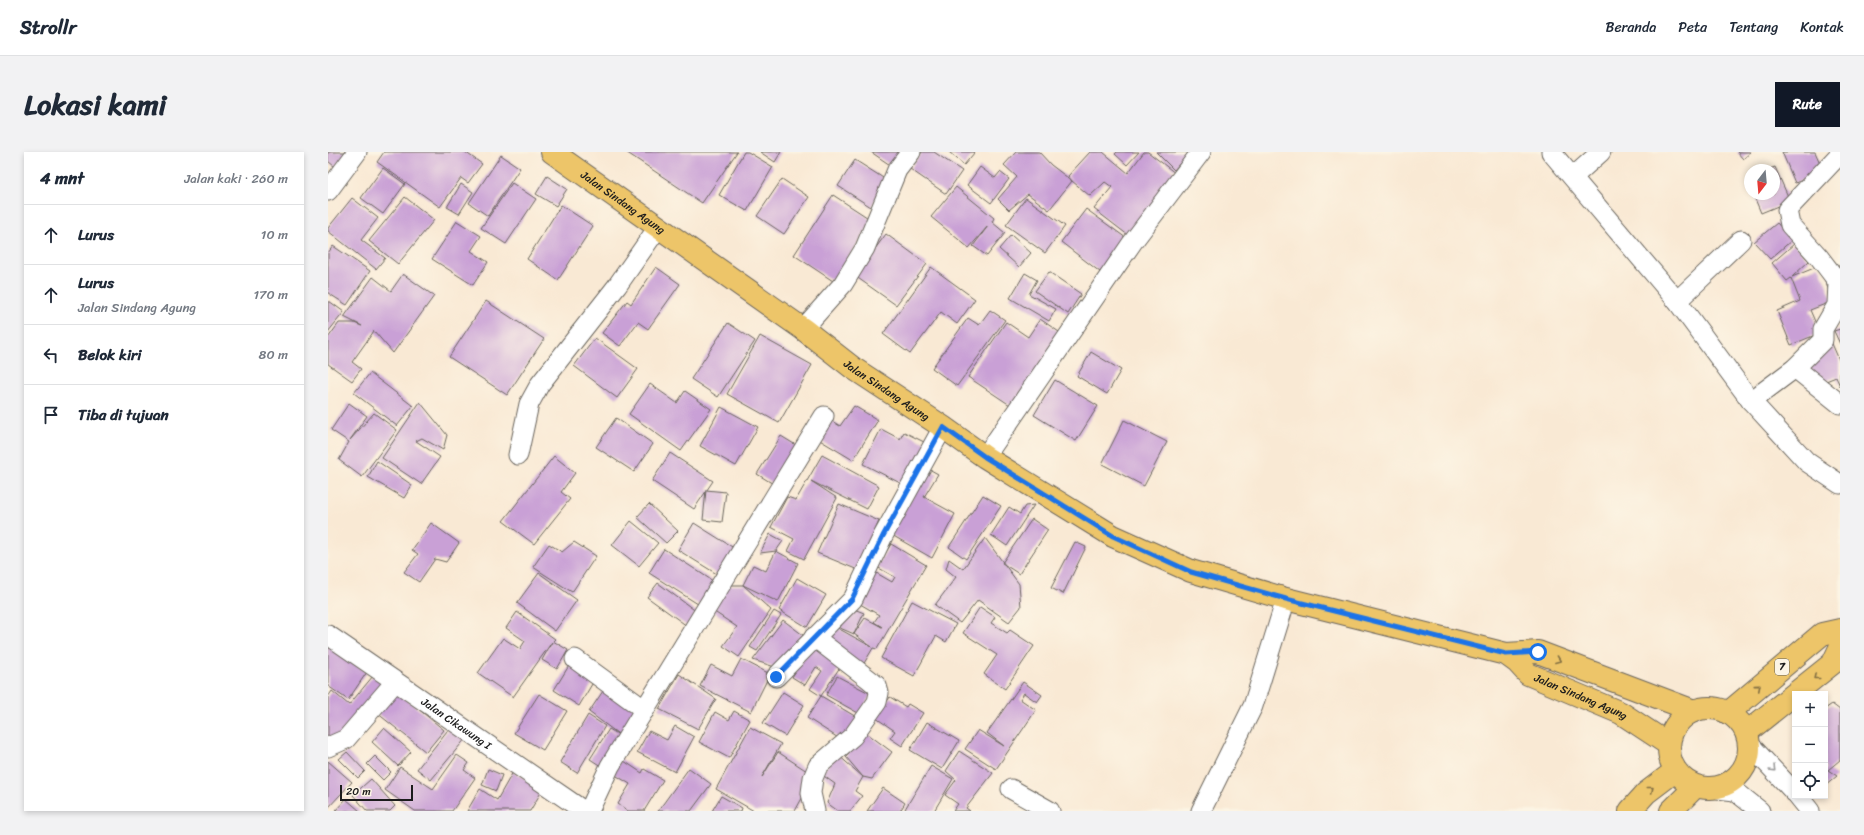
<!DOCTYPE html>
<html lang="id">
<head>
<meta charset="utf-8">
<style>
	:root { --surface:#fff; --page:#f2f2f3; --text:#1f2937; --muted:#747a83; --line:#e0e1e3; --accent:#111827 }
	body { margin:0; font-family:Sriracha,sans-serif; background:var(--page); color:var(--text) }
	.controls { position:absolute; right:12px; bottom:12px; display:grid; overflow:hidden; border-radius:0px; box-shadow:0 2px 6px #0003 }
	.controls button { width:36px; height:36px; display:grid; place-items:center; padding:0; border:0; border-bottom:1px solid var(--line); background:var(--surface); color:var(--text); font:20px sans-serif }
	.compass { position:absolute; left:1416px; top:12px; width:36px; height:36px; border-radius:50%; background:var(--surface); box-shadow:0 2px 6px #0003; rotate:196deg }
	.scale { position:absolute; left:12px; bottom:10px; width:73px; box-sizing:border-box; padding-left:4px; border:2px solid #1c1c1c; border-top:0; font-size:11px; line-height:14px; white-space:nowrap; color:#1c1c1c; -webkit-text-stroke:3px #fcf5e5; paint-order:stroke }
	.stop { position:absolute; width:12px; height:12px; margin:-9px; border:3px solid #1a73e8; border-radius:50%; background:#fff }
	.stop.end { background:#1a73e8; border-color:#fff; box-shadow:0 1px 4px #0008 }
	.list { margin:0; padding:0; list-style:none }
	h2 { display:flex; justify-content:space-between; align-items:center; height:52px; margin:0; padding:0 16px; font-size:17px }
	h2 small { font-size:13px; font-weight:400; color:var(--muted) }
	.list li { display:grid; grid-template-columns:26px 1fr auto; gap:12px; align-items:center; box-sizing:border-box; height:60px; padding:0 16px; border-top:1px solid var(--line) }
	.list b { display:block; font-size:15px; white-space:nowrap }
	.list p { margin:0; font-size:13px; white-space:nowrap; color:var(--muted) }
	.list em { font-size:13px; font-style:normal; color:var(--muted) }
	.icon { flex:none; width:22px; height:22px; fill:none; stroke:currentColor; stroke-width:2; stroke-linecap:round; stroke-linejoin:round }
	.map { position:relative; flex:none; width:1512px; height:659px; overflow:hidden; border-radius:0px }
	header { display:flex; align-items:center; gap:24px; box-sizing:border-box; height:56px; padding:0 20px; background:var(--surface); border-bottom:1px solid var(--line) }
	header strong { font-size:19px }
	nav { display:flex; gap:22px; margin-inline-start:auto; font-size:14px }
	.intro { display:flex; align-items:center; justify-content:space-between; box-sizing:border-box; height:96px; padding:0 24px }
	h1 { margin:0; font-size:28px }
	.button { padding:10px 18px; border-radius:0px; background:var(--accent); color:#fff; font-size:14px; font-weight:700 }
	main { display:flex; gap:24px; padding:0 24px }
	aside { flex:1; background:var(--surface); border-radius:0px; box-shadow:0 2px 6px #0003 }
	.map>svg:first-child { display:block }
	.building { fill:#c9a0d6 }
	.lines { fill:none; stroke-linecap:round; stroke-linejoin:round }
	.minor-casing { stroke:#69645c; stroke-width:21 }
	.primary-casing { stroke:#69645c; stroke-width:24 }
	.minor { stroke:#fff; stroke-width:19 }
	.primary { stroke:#edc569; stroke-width:22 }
	.oneway { stroke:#847042 }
	.oneway2 { stroke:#999 }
	.route { stroke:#1a73e8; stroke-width:5 }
	.labels { text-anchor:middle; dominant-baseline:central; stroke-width:3.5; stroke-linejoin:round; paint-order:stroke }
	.shield { fill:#fcf5e5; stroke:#5f5d58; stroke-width:1 }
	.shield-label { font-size:10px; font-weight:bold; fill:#1c1c1c }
	.street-label { font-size:11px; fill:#1c1c1c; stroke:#fcf5e5 }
</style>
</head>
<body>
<header>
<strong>Strollr</strong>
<nav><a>Beranda</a><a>Peta</a><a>Tentang</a><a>Kontak</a></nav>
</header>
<div class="intro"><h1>Lokasi kami</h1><a class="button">Rute</a></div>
<main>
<aside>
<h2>4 mnt<small>Jalan kaki · 260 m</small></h2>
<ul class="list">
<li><svg class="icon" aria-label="ahead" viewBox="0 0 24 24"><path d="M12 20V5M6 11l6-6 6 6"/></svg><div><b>Lurus</b></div><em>10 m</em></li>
<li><svg class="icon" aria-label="ahead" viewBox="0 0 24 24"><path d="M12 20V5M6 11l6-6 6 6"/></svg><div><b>Lurus</b><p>Jalan Sindang Agung</p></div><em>170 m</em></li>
<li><svg class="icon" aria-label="left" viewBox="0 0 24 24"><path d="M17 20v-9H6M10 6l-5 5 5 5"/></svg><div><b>Belok kiri</b></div><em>80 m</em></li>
<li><svg class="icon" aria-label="arrive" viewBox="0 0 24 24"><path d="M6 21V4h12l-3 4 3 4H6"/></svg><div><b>Tiba di tujuan</b></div></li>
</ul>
</aside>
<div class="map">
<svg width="1512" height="659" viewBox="0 0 1512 659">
	<rect width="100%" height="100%" fill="#fcf5e5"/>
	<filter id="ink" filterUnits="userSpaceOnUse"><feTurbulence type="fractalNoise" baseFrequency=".025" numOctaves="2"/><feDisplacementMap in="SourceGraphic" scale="8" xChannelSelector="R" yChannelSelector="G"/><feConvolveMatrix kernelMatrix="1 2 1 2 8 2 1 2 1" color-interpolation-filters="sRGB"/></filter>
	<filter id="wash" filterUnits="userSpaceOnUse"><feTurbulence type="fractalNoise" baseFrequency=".012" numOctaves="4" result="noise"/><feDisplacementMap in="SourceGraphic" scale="16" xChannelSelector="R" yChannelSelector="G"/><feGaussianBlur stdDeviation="0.9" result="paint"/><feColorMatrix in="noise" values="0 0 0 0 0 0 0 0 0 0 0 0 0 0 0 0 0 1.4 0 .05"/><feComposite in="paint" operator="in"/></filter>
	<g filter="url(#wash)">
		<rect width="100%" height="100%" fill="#f9e9d4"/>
		<g id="blocks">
			<path class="building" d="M0 0H20L7 15 0 9Z
				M56 0H137L154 12 140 31 133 26 112 55 49 10Z
				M298 0H409L374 51Z
				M416 0H420L445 15 419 59 391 43Z
				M432 0H453L447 10Z
				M543 0H576L565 15Z
				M594 0H606L634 19 618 42 582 17Z
				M621 0H647L636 13Z
				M688 0H711L723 13 744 29 740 24 762 0H775L800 21 816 0H820L852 25 805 87 766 57 784 35 777 30 762 44 744 29 721 58 700 42 681 58 670 47 689 25 676 13Z
				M789 0H811L799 13 787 2Z
				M828 0H862L846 18Z
				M1409 0H1423L1415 7Z
				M1454 0H1487L1496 20 1467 31Z
				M173 3 192 16 160 64 141 51Z
				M527 8 560 29 543 55 510 34Z
				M652 15 667 26 672 20 681 27 663 51 639 33Z
				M1447 15 1462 49 1433 61 1425 42H1446V18H1439Z
				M55 16 77 32 55 62 33 46Z
				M219 24 239 37 228 54 208 42Z
				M454 27 481 45 456 82 429 64Z
				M184 31 208 47 178 92 153 76Z
				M133 32 145 40 131 62 119 55Z
				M628 35 666 66 664 70 677 81 659 104 645 94 660 74 641 96 603 65Z
				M505 43 545 69 505 129 466 103Z
				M77 45 106 68 70 112 41 89Z
				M24 46 50 66 33 88 57 106 48 117 0 79V76Z
				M698 46 737 74 717 101 678 73Z
				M233 53 265 74 230 128 199 107Z
				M758 57 798 86 772 120 733 90Z
				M129 69 153 84 143 99 160 110 145 133 104 107Z
				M1449 71 1464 88 1442 107 1426 90Z
				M558 82 599 112 568 153 527 124Z
				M683 83 703 101 691 115 671 97Z
				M1466 92 1481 109 1464 125 1491 114 1505 149 1482 158 1492 181 1463 193 1449 159 1472 149 1463 126 1459 129 1444 111Z
				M5 94 42 119 19 153 0 141V101Z
				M328 115 352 132 320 177 310 170 292 194 274 181 299 149 303 152Z
				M603 115 647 147 629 172 613 160 582 202 555 182Z
				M721 120 753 142 740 162 707 139Z
				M697 121 709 128 701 142 728 157 721 169 682 146Z
				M75 122 106 144 65 201 46 179 24 210 33 217 24 229 0 212V186L11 171H26L34 174 16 165 45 125 63 139Z
				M1 149 16 160 0 180V151Z
				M158 149 216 187 179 243 121 205Z
				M662 158 677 168 629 234 604 216 640 166 651 173Z
				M712 167 734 182 685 255 640 225 678 170 700 185Z
				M400 171 427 189 390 245 363 227Z
				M1512 177V192L1506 179Z
				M432 184 484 213 451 271 399 242Z
				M267 186 310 217 289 246 246 214Z
				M1502 187 1512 210V234L1508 225 1488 233 1474 199Z
				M763 200 793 218 779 242 749 224Z
				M42 221 85 254 69 274 26 241Z
				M727 228 770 254 748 289 706 263Z
				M322 232 349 251 357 239 383 257 353 299 301 262Z
				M92 250 119 283 115 298 94 286 88 289 112 305 93 332 54 306Z
				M21 251 39 264 22 288 46 261 69 278 34 325 11 308 21 290 3 278Z
				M526 254 550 268 525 308 490 287 496 264 512 274Z
				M393 255 430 275 408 314 372 294Z
				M288 266 325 292 306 320 268 295Z
				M796 268 839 290 816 334 774 312Z
				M553 277 572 287 576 280 600 292 578 334 535 312Z
				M453 284 471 295 447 333 429 322Z
				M342 301 385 329 366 357 324 329Z
				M494 303 551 334 539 357 483 329 509 346 476 407 460 399 466 387 443 375 459 345 468 348Z
				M226 304 247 321 233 340 242 347 206 392 175 369Z
				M49 309 84 333 76 346 40 325Z
				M601 317 610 322 596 345 627 362 604 406 562 382Z
				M378 338 398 340 394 370 375 368Z
				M655 343 673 354 638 407 621 395Z
				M321 352 350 379 338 391 309 365Z
				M511 352 551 369 530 418 489 401Z
				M706 353 679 394 663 383 681 355 692 362 697 354Z
				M704 367 720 378 691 422 674 411Z
				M303 369 330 391 311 414 284 393Z
				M103 371 131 391 118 410 107 407 91 430 76 420 90 402 84 398Z
				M366 371 409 398 392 424 350 398Z
				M442 382 455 389 448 399 432 401Z
				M657 386 691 432 693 455 681 470 650 448 632 471 607 453 628 425 618 417 621 407 635 417Z
				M246 390 268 404 244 440 205 415 221 392 234 400Z
				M747 390 758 395 735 442 723 436Z
				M563 392 598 413 549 497 545 496 535 513 494 491 504 473 544 495 526 482 512 476 521 455 536 461 526 482 537 466 554 475 546 470 551 463 527 449 545 419 564 430 567 425 549 415Z
				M336 397 388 431 373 454 321 421Z
				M448 399 470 411 450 450 415 433 425 413 438 419Z
				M211 421 249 448 227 479 189 451Z
				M469 426 498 443 479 475 451 458Z
				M330 431 369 460 359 474 319 445Z
				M398 433H415L443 458 411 505 395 494 409 475 382 457Z
				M584 449 628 472 618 490 608 484 586 524 553 506Z
				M652 455 667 465 663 471 679 481 682 478 706 494 677 537 656 522 669 503 635 481Z
				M446 459 453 463 429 499 422 495Z
				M189 460 227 487 225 489 240 498 229 517 214 508 224 490 185 545 150 521 175 486 192 497 197 489 178 476Z
				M455 468 475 483 450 516 425 508Z
				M486 490 516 509 493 544 482 537 494 519 488 515 477 533 464 525Z
				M0 493 39 520 20 548 0 534Z
				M413 507 442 522 423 560 372 534 383 513 404 524Z
				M242 512 267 527 251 554 226 538Z
				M351 522 388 547 370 577 331 557Z
				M45 524 55 531 0 598V545L4 539 21 553Z
				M509 524 543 542 532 562 498 543Z
				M695 530 714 543 709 550 696 541 692 547 708 558 668 617 637 597 650 578 676 594 659 581Z
				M277 536 311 559 276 616 262 607 281 577 293 584 261 560Z
				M67 538 116 578 98 600 49 561Z
				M455 540 476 553 457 584 435 571Z
				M211 542 239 559 215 598 186 581Z
				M493 544 530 566 515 589 479 566Z
				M562 545 578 555 580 552 595 561 574 594 562 586 567 579 548 566Z
				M1504 552 1512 558V608L1500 618 1509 624 1497 634V617H1498L1497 615V557Z
				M406 559 422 568 401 606 371 590 387 560 401 568Z
				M260 563 277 574 249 621 232 610Z
				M599 570 631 589 614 617 582 598Z
				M123 574 138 586 103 628 89 617Z
				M347 574 366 585 347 620 309 600 321 579 339 588Z
				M422 575 453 592 434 625 450 600 482 621 478 639 467 659H426L388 637Z
				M56 576 83 600 70 614 44 590Z
				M536 579 564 600 544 627 535 625 518 605Z
				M631 599 665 621 638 656 642 659H625L630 652 617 643 628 628 618 619Z
				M19 600 37 619 30 626 11 607Z
				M509 602 535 625 527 639 534 644 522 659H510L499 651 507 632 493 622Z
				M129 603 141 611 136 618 147 626 124 659H87L57 638 72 615 105 637Z
				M47 604 63 620 55 628 39 612Z
				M293 607 314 621 316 617 335 628 316 659H300L290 652 302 632 284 621Z
				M0 609 24 630 0 656Z
				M603 614 625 627 606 659H580L577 657Z
				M361 616 383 632 363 659H330Z
				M160 617 174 623 168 639 154 633Z
				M185 620 215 637 202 659H139L152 637 169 648Z
				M43 627 67 654 62 659H39L25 643Z
				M555 636 577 651 572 659H539Z
				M393 644 414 656 413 659H384Z
				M18 647 32 659H7Z"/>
		</g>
	</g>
	<g filter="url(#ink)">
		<use href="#blocks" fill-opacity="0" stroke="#69645c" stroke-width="1"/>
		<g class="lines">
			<g class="minor-casing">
				<g id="minor">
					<path d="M1223 0 1349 149 1423 249 1479 310 1512 332"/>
					<path d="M1245 25 1273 0"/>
					<path d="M0 39 29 0"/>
					<path d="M1349 149 1413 88"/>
					<path d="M475 177 515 132 537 96 569 18 583 0"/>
					<path d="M1467 216 1512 252"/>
					<path d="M1423 249 1467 216 1495 188V177L1509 153 1510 130 1491 105 1462 73 1459 58 1512 2"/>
					<path d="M190 303 201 252 212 232 289 134 331 74"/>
					<path d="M657 305 804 91 873 0"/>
					<path id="s1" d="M0 483 256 659"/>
					<path d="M486 485 542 528 549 534 551 541 549 550 525 584 490 614 485 626 483 641 487 659"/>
					<path d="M247 507 317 558"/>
					<path d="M448 525 525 447 555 384 615 275"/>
					<path d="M1422 593 1467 641"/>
					<path d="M0 595 18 587 67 530"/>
					<path d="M683 637 722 659"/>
					<path d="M1390 637 1407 639 1432 659"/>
					<path d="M1470 644 1482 659"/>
					<path d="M261 659 282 614 496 264"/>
					<path d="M873 659 925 554 958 447"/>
				</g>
			</g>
			<g class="primary-casing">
				<g id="primary">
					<path id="s2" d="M224 0 475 177 525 216 615 275 657 305 785 384 863 419 958 447 1178 502 1189 510 1200 522 1293 561 1340 592"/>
					<path d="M1178 502 1210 500 1366 559"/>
					<circle cx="1381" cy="596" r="40"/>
					<path d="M1400 561 1494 482 1512 478"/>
					<path d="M1419 580 1505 511 1512 496"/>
					<path d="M1302 659 1318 641 1347 619"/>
					<path d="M1343 659 1367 635"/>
				</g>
			</g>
			<use href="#minor" class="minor"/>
			<use href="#primary" class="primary"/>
		</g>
		<defs><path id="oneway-chevron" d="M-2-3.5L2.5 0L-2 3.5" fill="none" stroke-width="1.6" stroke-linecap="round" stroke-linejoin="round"/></defs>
		<g class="oneway">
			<use href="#oneway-chevron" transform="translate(1230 508) rotate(21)"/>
			<use href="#oneway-chevron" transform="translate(1488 525) rotate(141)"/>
			<use href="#oneway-chevron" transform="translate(1430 535) rotate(-40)"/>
			<use href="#oneway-chevron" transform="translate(1323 637) rotate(-39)"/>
		</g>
		<use class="oneway2" href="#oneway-chevron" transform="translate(1445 617) rotate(45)"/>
	</g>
	<g class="lines" filter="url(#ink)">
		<path class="route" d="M448 525 524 447 555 384 615 275 657 305 785 384 863 420 958 447 1178 502 1210 500"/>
	</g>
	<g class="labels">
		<rect class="shield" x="1447" y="507" width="14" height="16" rx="3"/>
		<g class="shield-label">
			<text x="1454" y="515">7</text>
		</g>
		<g class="street-label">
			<text stroke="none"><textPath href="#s2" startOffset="87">Jalan Sindang Agung</textPath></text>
			<text stroke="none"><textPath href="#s2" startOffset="411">Jalan Sindang Agung</textPath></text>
			<text stroke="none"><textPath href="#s2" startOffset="1179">Jalan Sindang Agung</textPath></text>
			<text stroke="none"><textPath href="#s1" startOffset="156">Jalan Cikawung I</textPath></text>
		</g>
	</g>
</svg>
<div class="controls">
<button>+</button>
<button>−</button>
<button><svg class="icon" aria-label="locate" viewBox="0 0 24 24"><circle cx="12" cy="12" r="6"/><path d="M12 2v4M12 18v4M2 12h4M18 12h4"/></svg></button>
</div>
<svg class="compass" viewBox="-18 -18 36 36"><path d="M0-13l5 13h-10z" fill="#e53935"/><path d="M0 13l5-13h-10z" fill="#747a83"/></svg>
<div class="scale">20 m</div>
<div class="stop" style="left:1210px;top:500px"></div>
<div class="stop end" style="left:448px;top:525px"></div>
</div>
</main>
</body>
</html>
